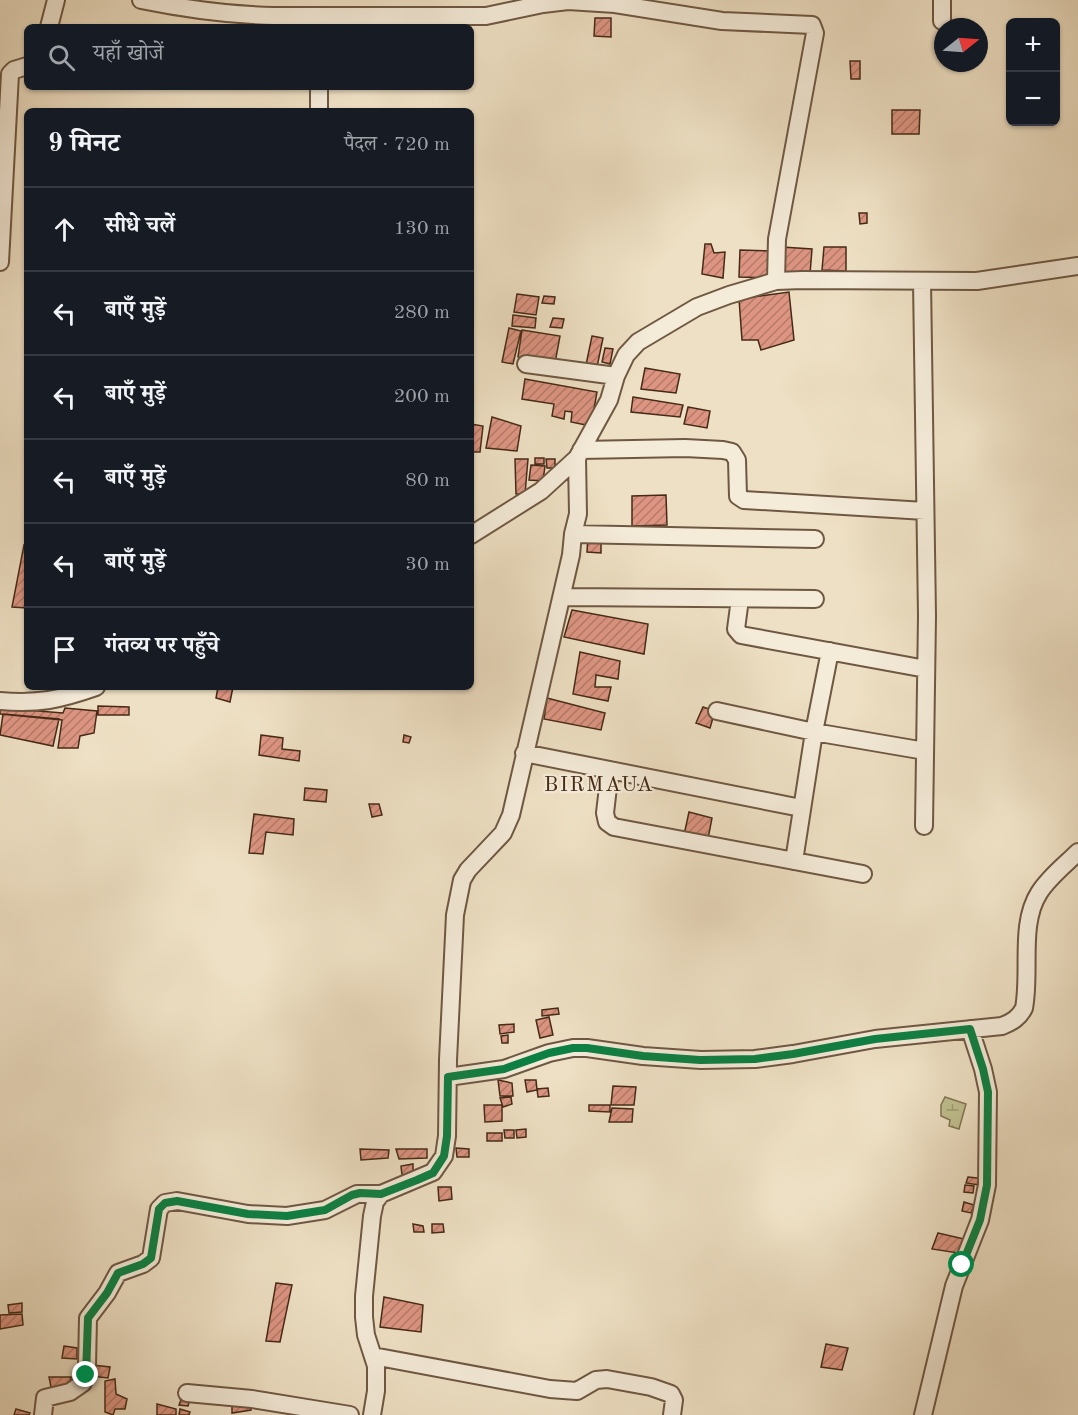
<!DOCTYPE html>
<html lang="hi">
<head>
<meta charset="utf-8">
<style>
	:root { --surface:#171b24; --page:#20242c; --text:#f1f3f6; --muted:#9ea1a6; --line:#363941 }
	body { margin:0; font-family:"Old Standard TT","Noto Serif Devanagari",serif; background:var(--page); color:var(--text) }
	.controls { position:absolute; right:18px; top:18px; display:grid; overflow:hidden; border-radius:9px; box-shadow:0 2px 4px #0004 }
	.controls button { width:54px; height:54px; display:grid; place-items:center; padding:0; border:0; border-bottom:2px solid var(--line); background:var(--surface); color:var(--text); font:30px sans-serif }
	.compass { position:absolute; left:934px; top:18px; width:54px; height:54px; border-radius:50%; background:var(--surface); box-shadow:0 2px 4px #0004; rotate:73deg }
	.stop { position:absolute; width:18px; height:18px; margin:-14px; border:4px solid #0b8043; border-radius:50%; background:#fff }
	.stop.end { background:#0b8043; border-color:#fff; box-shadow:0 2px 6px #0008 }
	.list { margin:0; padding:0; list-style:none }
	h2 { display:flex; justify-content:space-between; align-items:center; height:78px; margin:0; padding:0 24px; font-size:26px }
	h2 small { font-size:20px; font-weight:400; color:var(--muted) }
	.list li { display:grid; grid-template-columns:39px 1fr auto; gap:18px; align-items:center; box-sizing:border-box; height:84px; padding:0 24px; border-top:2px solid var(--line) }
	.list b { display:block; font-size:22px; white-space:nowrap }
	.list em { font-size:20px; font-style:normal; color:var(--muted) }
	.icon { flex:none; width:33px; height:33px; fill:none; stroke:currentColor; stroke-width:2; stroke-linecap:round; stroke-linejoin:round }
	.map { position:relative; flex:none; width:1078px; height:1415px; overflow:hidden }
	.search { position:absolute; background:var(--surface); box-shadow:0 2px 4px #0004; left:24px; top:24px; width:450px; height:66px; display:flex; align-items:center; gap:15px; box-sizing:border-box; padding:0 21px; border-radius:9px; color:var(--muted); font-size:22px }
	.panel { position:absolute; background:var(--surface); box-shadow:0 2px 4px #0004; left:24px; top:108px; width:450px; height:582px; border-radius:9px }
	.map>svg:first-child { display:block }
	.wetland { fill:url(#wetland-marsh); stroke:#827553; stroke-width:1.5 }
	.building { fill:url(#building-hatch); stroke:#452a17; stroke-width:1.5 }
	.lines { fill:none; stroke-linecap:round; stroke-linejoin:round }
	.minor-casing { stroke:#6f5842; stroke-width:20 }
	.minor { stroke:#f4ebd9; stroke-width:16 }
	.route { stroke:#0b8043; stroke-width:8 }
	.labels { text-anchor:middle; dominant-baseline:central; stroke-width:4.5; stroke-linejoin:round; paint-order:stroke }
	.quarter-label { font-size:21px; letter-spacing:1.5px; fill:#452a17; stroke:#f4ebd9 }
</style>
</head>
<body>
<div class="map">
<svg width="1078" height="1415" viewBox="0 0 1078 1415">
	<defs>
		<pattern id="wetland-marsh" width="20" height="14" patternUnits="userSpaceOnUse" patternTransform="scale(1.5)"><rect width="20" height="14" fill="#c0c08f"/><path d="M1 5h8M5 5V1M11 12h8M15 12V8" fill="none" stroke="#9e9c74"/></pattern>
		<pattern id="building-hatch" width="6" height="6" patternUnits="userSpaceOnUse" patternTransform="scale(1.5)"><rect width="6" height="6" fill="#dd9582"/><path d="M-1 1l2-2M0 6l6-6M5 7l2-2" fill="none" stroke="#b57a69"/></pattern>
	</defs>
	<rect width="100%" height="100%" fill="#eee0c4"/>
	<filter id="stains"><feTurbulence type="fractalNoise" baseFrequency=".00333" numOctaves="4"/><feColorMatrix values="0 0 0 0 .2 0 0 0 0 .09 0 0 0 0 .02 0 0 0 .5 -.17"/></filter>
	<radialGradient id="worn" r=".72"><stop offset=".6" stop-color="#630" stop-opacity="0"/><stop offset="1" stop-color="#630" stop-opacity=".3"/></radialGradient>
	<path class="wetland" d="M945 1097 966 1104 959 1129 949 1126 950 1120 941 1116V1105Z"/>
	<path class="building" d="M595 18H611V37L594 36Z
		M450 20 464 23V27H449Z
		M850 61H860V79H851Z
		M892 110H920L919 134H892Z
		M859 213H867V223L860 224Z
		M705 244H711L714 253 725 252 723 278 702 274Z
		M782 247 812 249 810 274H778Z
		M824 247H846V271L822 270Z
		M740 250 772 251V278L739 277Z
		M789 292 794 340 761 350 758 340H742L739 299Z
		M517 294 539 297 536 315 514 312Z
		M544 296 555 297 554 304 542 303Z
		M513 315 536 318 535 328 512 326Z
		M553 318 564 319 562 328 550 327Z
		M509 328 521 331 513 364 502 362Z
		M522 330 560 336 555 363 518 357Z
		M592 336 603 338 597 367 586 365Z
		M605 348 613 349 610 364 602 362Z
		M645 368 680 374 676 393 641 389Z
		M525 379 597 392 591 426 571 422 572 412 565 411 564 419 552 416 554 404 522 399Z
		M633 397 683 405 680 417 631 412Z
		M688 407 710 411 707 428 684 424Z
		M492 417 521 426 517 451 486 448Z
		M471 424 483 426 480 452H471Z
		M535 458H544V464H535Z
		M515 459H528L525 494H516Z
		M546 459H555V468H547Z
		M531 465 545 466 543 481 529 480Z
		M666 495 667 525 632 526V496Z
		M588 536H601V553L587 552Z
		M24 545 27 546V608L12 607Z
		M572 610 648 624 644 654 564 637Z
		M580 652 620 661 618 679 596 675 595 687H611L608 701 573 694Z
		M218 687H233L230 702 216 698Z
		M547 698 605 713 601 730 544 719Z
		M98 706 129 707V715H98Z
		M703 707 715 711 710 728 696 723Z
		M0 708 63 713 65 708 97 711 94 733 80 736 78 748H58L62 720 0 714Z
		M3 714 59 719 53 746 0 735Z
		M261 735 283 738 282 749 300 751 299 761 259 755Z
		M404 735 411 737 409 743 403 742Z
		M305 788 327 790 326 802 304 800Z
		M369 804H379L382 815 372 817Z
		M689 812 712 818 708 839 684 835Z
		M254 814 294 819 293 835 266 832 263 854 249 853Z
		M558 1008 559 1014 542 1016V1010Z
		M549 1017 553 1035 540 1038 536 1020Z
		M514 1024V1032L500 1034 499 1025Z
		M508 1035V1043H502L501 1036Z
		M498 1080 512 1083 513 1096H500Z
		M525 1080H536L537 1090 527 1092Z
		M613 1086 636 1087 634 1105H611Z
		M548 1088 549 1096 538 1097 537 1089Z
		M511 1097 512 1104 503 1107 500 1098Z
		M484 1105H502V1121L485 1122Z
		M589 1105H610V1112L589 1111Z
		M612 1108 633 1109 632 1122H609Z
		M526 1129V1137L517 1138 516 1130Z
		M504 1130H514V1138H505Z
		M487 1133H502V1141H487Z
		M456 1148 469 1149V1157H457Z
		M360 1149 389 1150 388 1158 361 1160Z
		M396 1149H427V1158L399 1159Z
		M413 1164V1173L402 1175 401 1166Z
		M968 1177 986 1179 985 1186 966 1183Z
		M965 1185 974 1186 973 1193 964 1192Z
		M438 1187H451L452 1199 439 1201Z
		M964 1202 974 1205 971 1213 962 1211Z
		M413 1224 423 1226 424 1232H414Z
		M432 1224H443L444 1232 432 1233Z
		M938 1233 964 1239 958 1253 932 1249Z
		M276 1283 292 1285 280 1342 266 1341Z
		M384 1297 423 1305 421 1332 380 1327Z
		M22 1303V1312L9 1313 8 1305Z
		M22 1314 23 1325 0 1329V1315Z
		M826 1344 848 1348 842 1370 821 1367Z
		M64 1346 77 1348V1359L62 1358Z
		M92 1365 110 1367 108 1378 91 1376Z
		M49 1377H71V1385L51 1387Z
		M115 1379 116 1394 127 1399 125 1409H115L113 1415 105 1412V1381Z
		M182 1397 190 1399 188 1406 179 1405Z
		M252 1399 251 1410 232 1413V1400Z
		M157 1404 176 1409V1415H157Z
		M16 1409 30 1413 29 1415H14Z
		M180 1409 190 1412 189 1415H179Z"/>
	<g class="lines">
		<g class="minor-casing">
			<path id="minor" d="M141 0C185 9 228 15 274 16H486L543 4 568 1 615 4 722 21 812 25 815 33 777 239 776 281
				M942 0V21
				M49 27 56 0
				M319 111V87
				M0 262 10 74 14 70 27 66
				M922 281 927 616 924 826
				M526 364 616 376
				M581 450 685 448 723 450 732 452 737 460 738 496 744 500 925 511
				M573 534 815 539
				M471 535 541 491 577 458 609 400 616 376 626 355 638 342 697 307 729 295 776 281 802 280 977 281 1078 266
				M563 597 815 599
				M740 599 736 629 741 635 926 669
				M0 701C39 704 59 700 96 687
				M717 711 814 732 925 751
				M524 753 801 808
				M610 770 605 813 607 822 614 827 863 874
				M794 861 814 732 830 651
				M448 1077 504 1069 549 1053 573 1048H587L643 1056 701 1060 755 1059 793 1054 875 1039 1002 1026C1012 1022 1019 1018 1024 1008 1031 972 1019 924 1039 893 1049 877 1065 865 1078 852
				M373 1356 550 1389 577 1391 596 1380 607 1379 651 1387 671 1394 674 1400 672 1415
				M187 1393 252 1399 350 1415
				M43 1415 45 1398 70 1392 83 1383 87 1366 88 1318 107 1293 118 1273 143 1264 151 1258 159 1209 165 1203 177 1201 248 1214 287 1216 325 1210 357 1194H381
				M372 1415 376 1391V1366L366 1335 364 1317V1296L372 1216 375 1202 381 1194 433 1172 444 1156 447 1136 448 1060 455 915 462 880 468 870 503 833 511 815 571 555 573 534 578 514 577 458
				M923 1415 954 1286 980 1220 987 1185 988 1092 983 1069 970 1029"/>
		</g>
		<use href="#minor" class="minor"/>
	</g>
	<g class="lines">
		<path class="route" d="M86 1375 88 1318 107 1293 118 1273 143 1264 151 1258 159 1209 165 1203 177 1201 248 1214 287 1216 325 1210 352 1195 360 1193 381 1194 417 1180 433 1173 444 1156 447 1136 448 1077 504 1069 549 1053 573 1048H587L643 1056 700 1060 755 1059 793 1054 875 1039 970 1029 983 1069 988 1092 987 1185 980 1220 962 1265"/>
	</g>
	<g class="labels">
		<g class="quarter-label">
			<text x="599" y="785">BIRMAUA</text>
		</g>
	</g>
	<rect width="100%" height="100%" filter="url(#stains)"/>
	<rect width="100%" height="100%" fill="url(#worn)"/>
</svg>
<div class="controls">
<button>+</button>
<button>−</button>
</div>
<svg class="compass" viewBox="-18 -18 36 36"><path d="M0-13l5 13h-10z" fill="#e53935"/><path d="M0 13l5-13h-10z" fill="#9ea1a6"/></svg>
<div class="stop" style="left:962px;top:1265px"></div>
<div class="stop end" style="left:86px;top:1375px"></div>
<div class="search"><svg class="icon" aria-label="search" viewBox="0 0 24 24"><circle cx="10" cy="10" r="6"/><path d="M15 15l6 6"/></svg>यहाँ खोजें</div>
<section class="panel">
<h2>9 मिनट<small>पैदल · 720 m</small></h2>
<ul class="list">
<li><svg class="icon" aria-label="ahead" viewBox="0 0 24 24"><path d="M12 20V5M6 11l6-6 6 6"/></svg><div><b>सीधे चलें</b></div><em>130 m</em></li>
<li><svg class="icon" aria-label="left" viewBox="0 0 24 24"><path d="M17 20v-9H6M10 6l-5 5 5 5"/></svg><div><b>बाएँ मुड़ें</b></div><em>280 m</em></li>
<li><svg class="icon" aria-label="left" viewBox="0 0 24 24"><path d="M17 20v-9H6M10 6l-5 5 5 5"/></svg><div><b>बाएँ मुड़ें</b></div><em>200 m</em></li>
<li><svg class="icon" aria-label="left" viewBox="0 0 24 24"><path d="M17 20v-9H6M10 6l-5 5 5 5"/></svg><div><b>बाएँ मुड़ें</b></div><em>80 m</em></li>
<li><svg class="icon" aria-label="left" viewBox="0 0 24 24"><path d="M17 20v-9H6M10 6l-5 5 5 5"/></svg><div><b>बाएँ मुड़ें</b></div><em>30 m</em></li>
<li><svg class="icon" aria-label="arrive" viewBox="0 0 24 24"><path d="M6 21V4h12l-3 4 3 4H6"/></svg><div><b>गंतव्य पर पहुँचे</b></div></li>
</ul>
</section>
</div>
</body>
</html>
